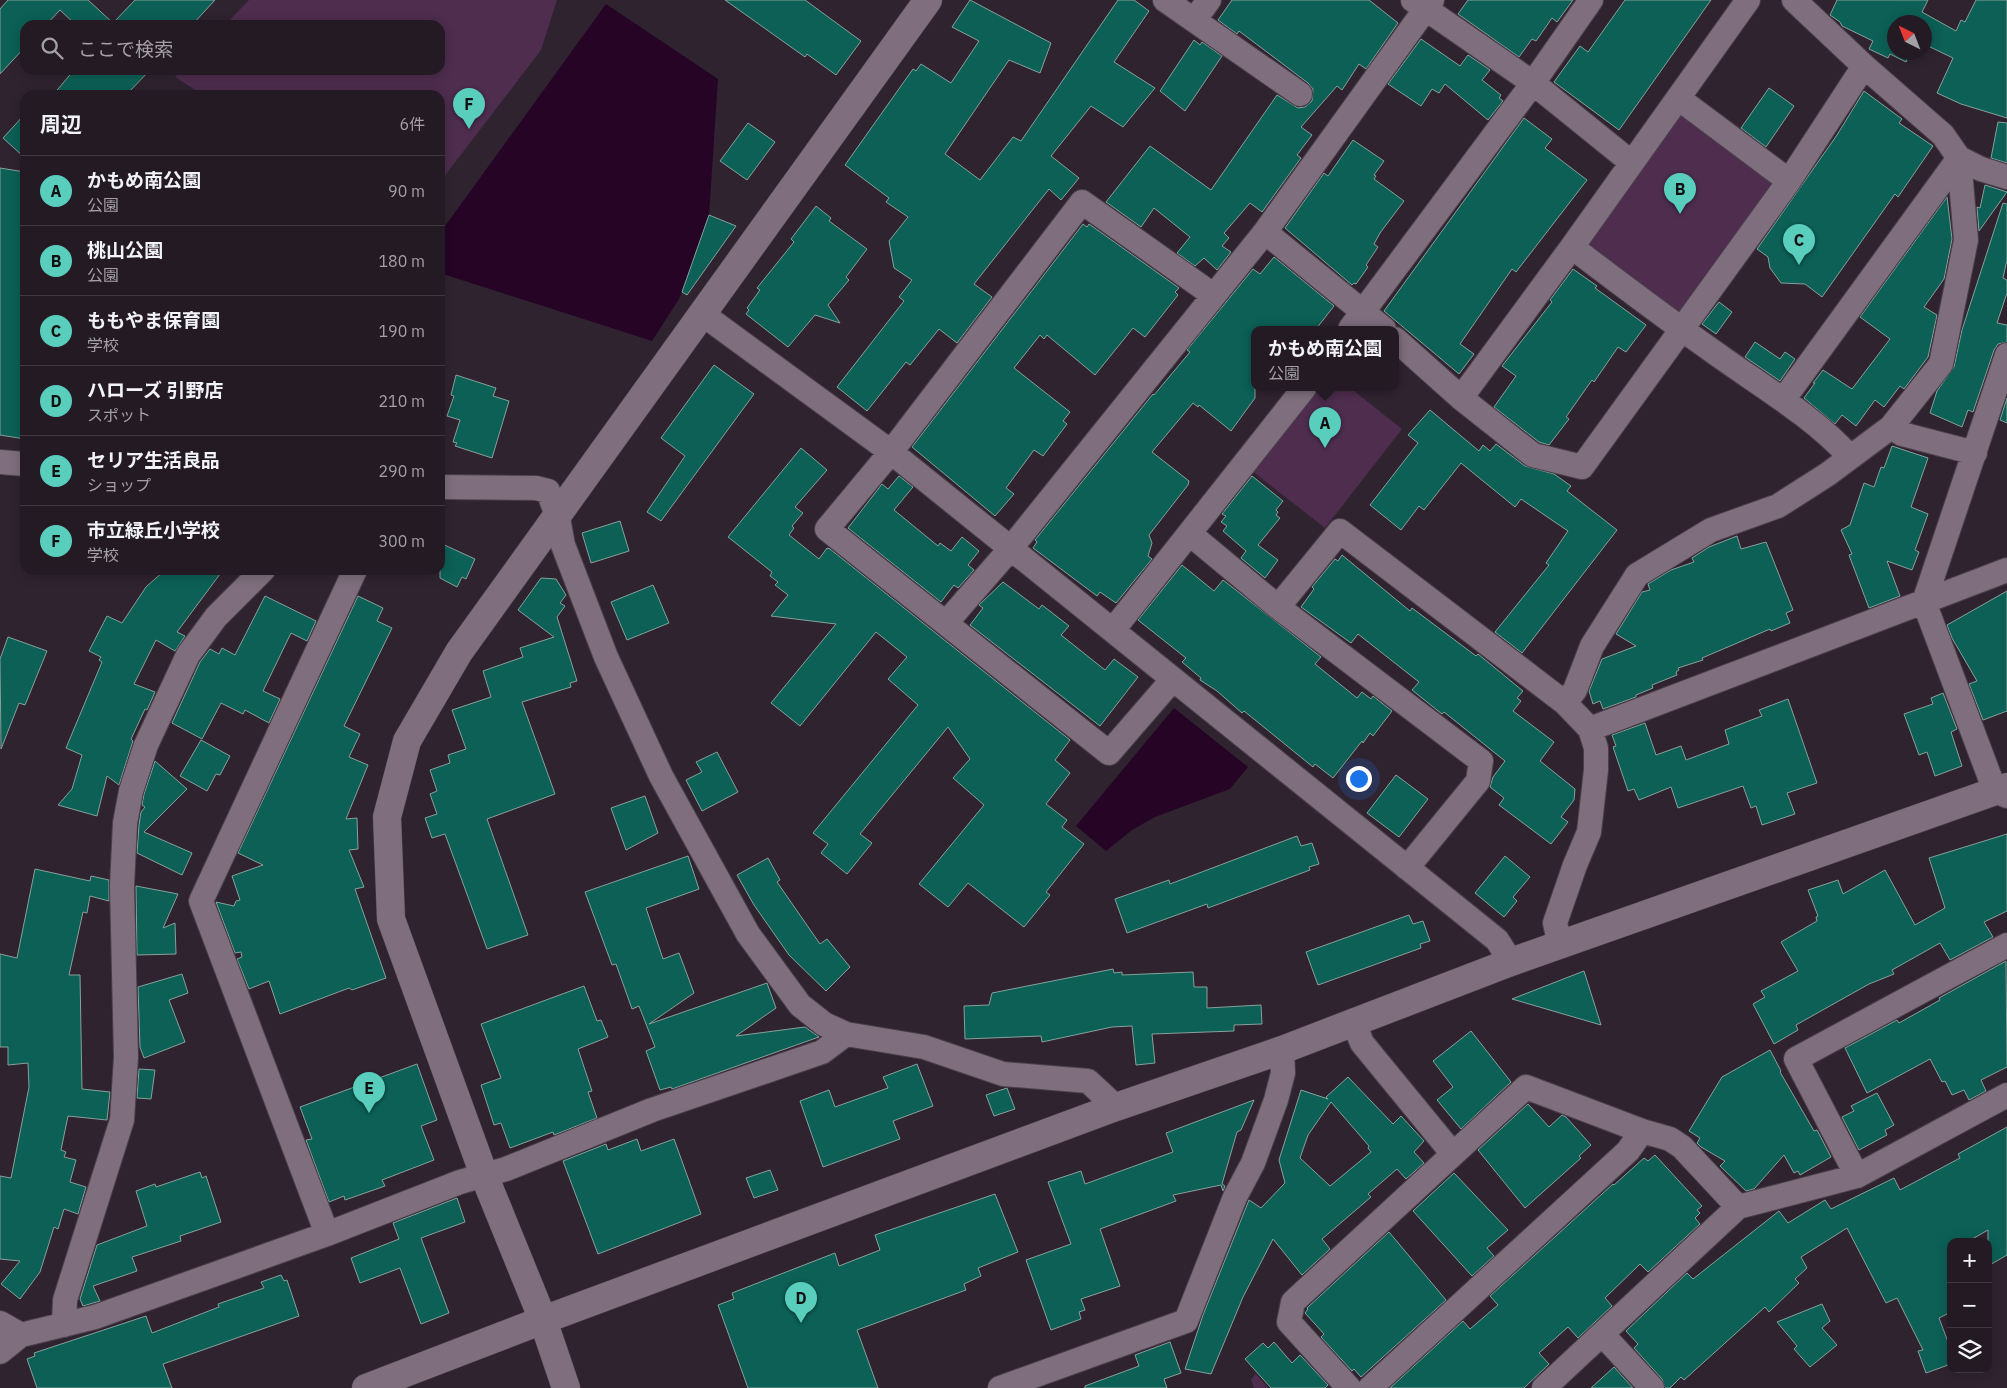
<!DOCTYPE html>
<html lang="ja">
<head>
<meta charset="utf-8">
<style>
	:root { --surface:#241a24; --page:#2c232c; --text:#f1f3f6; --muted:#a3a1a6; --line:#413841; --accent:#5acebd }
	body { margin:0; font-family:"IBM Plex Sans","Noto Sans JP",sans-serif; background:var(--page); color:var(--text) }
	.controls { position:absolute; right:15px; bottom:15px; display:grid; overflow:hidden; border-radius:10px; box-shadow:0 2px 12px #0003 }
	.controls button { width:45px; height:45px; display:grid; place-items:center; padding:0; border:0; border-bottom:1px solid var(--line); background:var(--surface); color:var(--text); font:25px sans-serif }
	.compass { position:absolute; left:1887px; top:15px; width:45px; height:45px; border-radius:50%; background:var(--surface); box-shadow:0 2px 12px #0003; rotate:318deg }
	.you { position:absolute; left:1358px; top:778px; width:18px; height:18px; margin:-12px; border:4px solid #fff; border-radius:50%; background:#1a73e8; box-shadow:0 0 0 8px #1a73e833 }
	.badge { display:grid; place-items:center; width:32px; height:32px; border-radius:50%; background:var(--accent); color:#111; font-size:16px; font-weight:700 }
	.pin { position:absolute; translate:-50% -41px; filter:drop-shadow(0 1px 2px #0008) }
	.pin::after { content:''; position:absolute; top:26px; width:18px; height:15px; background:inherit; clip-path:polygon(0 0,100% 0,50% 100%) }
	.popup { position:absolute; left:1251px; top:326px; width:148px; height:65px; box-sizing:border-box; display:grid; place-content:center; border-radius:10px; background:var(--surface); filter:drop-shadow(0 1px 4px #0005); font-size:16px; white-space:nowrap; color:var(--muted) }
	.popup b { font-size:19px; color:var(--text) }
	.popup::after { content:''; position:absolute; left:50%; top:100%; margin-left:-10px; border:10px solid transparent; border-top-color:var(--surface) }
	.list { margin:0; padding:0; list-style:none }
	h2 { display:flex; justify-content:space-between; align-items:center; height:65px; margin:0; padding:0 20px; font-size:21px }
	h2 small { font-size:16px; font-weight:400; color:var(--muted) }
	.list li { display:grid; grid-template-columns:32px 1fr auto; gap:15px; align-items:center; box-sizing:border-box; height:70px; padding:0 20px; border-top:1px solid var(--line) }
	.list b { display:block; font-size:19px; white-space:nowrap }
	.list p { margin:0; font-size:16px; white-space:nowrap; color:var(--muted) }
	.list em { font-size:16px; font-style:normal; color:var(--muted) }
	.icon { flex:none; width:28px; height:28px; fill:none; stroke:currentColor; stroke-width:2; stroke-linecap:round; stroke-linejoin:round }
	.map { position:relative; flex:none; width:2007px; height:1388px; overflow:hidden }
	.search { position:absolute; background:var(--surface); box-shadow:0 2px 12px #0003; left:20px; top:20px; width:425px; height:55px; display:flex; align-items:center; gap:12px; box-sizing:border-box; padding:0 18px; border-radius:15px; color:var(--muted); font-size:19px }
	.panel { position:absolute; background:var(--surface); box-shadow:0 2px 12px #0003; left:20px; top:90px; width:425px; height:485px; border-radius:15px }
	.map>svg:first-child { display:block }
	.green { fill:#4e2d4e }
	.water { fill:#250426 }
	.building { fill:#0c6056; stroke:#86a19b; fill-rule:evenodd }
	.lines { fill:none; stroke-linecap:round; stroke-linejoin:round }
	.minor-casing { stroke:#4a3f4a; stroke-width:26 }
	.tertiary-casing { stroke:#4a3f4a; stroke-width:29 }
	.minor { stroke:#7f6f7e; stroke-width:24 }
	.tertiary { stroke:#7f6f7e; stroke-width:28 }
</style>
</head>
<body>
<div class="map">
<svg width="2007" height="1388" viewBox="0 0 2007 1388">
	<rect width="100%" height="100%" fill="#302330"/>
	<path class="green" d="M249 0H557L541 50 440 182V95H203L175 77 182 70H440V25H225Z
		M1679 101 1785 182 1681 326 1575 246Z
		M1311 387H1349L1402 429 1325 528 1247 467Z
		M1256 1374 1268 1388H1254L1251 1379Z"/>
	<path class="water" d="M606 4 718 79 709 215 679 299 652 341 440 273V233Z
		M1174 708 1248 767 1230 789 1155 817 1132 830 1106 851 1076 826Z"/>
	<path class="building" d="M8 0H88L113 23 135 0H215L192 25H76L60 10 46 25H25V47L0 74V9Z
		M725 0H805L861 41 836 75 807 54 805 57Z
		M970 0 1051 43 1040 73 1009 60 945 154 980 180 1013 137 1021 141 1118 0H1134L1149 11 1114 62 1155 88 1123 127 1091 106 1051 156 1079 178 1061 200 1049 189 974 284 992 297 957 343 939 329 910 365 906 362 867 411 837 387 904 301 899 297 912 280 894 268 889 241 908 217 886 202 889 198 845 165 913 69 916 71 921 64 951 83 979 41 952 27Z
		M1232 0H1369L1398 23 1366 69 1359 64 1342 90 1337 86 1301 127 1312 135 1297 155 1301 158 1262 212 1250 203 1224 233 1229 238 1222 246 1231 252 1217 270 1204 258 1195 266 1177 253 1190 237 1154 208 1141 227 1106 202 1150 146 1211 190 1277 95 1298 108 1305 107 1312 101 1313 89 1308 83 1239 31 1237 34 1218 20Z
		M1468 0H1573L1557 22 1552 18 1536 41 1532 39 1519 57 1458 14Z
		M1625 0H1711L1619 130 1554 82 1580 46 1588 52Z
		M1837 0H1928L1922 12 1956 31 1961 20 1965 22 1976 0H2007V118L1961 104 1937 93 1953 58 1924 44V22H1894V52H1911L1906 62 1890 54 1888 58 1869 49 1873 41 1842 26 1840 22 1830 15Z
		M1421 39 1460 66 1468 55 1490 70 1482 80 1501 95 1499 98 1503 101 1488 120 1445 84 1439 93 1432 89 1421 106 1388 84Z
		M1194 40 1200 45 1202 42 1222 56 1185 111 1160 91Z
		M74 70H150L126 95H53Z
		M1769 88 1794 106 1766 147 1741 128Z
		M1864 91 1902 119 1899 123 1933 146 1898 197 1895 194 1822 297 1805 284 1781 283 1770 268 1768 257 1757 249 1837 135Z
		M25 114V158L3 138Z
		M1524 118 1552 139 1545 148 1587 180 1516 272 1512 269 1460 344 1474 354 1459 374 1384 311Z
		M1998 122 2007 123V163L1991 158Z
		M748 123 775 142 747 180 720 161Z
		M1353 140 1384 161 1374 175 1376 176 1374 179 1404 201 1380 233 1374 244 1378 247 1366 265 1368 267 1356 284 1354 283 1352 285 1285 228 1324 173 1328 176Z
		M0 168 25 172V439L0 435Z
		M1985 185 2007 192 1979 231 1977 207 1980 208Z
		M1947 197 1952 239 1944 279 1924 307 1937 315 1928 357 1904 389 1900 386 1884 407 1875 400 1856 426 1842 415 1835 424 1804 398 1815 383H1813L1823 370 1852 389 1890 339 1860 317Z
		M2003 203 2007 204V260L2003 278 2007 280V293L1997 323 2007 325V342L1998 344 1994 350 1973 412 1968 410 1962 427 1930 413 1937 391 1954 367 1962 330Z
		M816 206 831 218 829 221 867 249 846 277 849 280 828 305 840 323 815 315 788 347 746 314 749 310 747 308 760 290 757 288 794 242 791 239Z
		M709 215 736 226 687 295 682 292Z
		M1083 224 1087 227 1089 224 1179 288 1175 292 1178 295 1145 337 1133 328 1095 375 1047 335 1044 339 1040 335 1014 368 1070 412 1063 421 1067 424 1043 456 1034 450 1006 488 1014 494 995 516 912 447Z
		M1274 257 1334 306 1316 329H1255V398L1231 431 1199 405 1198 407 1193 403 1152 452 1189 481 1188 485 1149 535 1152 543 1148 556 1152 559 1116 603 1100 592 1097 596 1033 548 1037 542 1035 540 1153 394 1154 395 1190 352 1187 350 1253 269 1260 274Z
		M1573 269 1597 286 1595 288 1646 325 1626 352 1618 347 1594 382 1592 380 1566 417 1569 419 1549 445 1539 442 1494 407 1516 376 1502 366 1552 302 1550 300Z
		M1719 302 1732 312 1716 334 1702 324Z
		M1755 342 1780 359 1785 352 1795 359 1780 381 1745 357Z
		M714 365 754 394 661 521 647 512 685 456 661 438Z
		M456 375 496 388 493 396 509 401 492 458 455 446 457 443 453 442 460 420 447 416 454 396 451 395Z
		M2007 398V423L2000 420Z
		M1430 410 1479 451 1483 445 1490 451 1496 444 1525 466 1554 474 1571 486 1567 491 1617 530 1522 653 1495 632 1549 565 1546 563 1568 531 1521 499 1515 507 1461 463 1424 510 1419 506 1401 530 1370 505 1418 443 1408 435Z
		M1892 446 1928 458 1911 507 1928 514 1915 550 1919 552 1912 570 1887 561 1900 596 1869 608 1849 555 1852 554 1841 530 1850 525 1864 483 1874 487 1881 467 1884 468Z
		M801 448 827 470 795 507 803 513 792 526 794 528 789 535 819 559 827 548 830 549 1070 740 1055 760 1070 773 1046 804 1067 820 1062 827 1084 844 1046 892 1050 895 1024 927 968 883 948 907 919 884 984 805 953 778 970 759 948 727 860 834 872 843 847 874 821 853 828 844 813 833 918 705 888 679 907 657 876 632 800 726 771 703 836 624 771 616 788 595 775 585 778 582 770 576 772 572 728 537Z
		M899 476 913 487 894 510 938 546 940 543 951 551 962 537 979 551 968 565 974 570 958 588 954 585 941 602 848 528 882 484 888 489Z
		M1252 476 1283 501 1276 510 1278 512 1276 515 1280 518 1258 545 1278 560 1265 578 1241 558 1246 551 1223 531 1227 526 1221 522 1226 516 1222 514Z
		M620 521 629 551 591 563 582 533Z
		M1737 536 1741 549 1766 542 1793 610 1786 613 1790 623 1771 631 1770 629 1702 658 1703 660 1678 668 1679 670 1676 672 1677 675 1652 685 1653 688 1636 695V697L1603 709 1600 701 1593 704 1589 691 1602 659 1636 646 1616 634 1642 592 1650 590 1648 584 1671 570 1694 562 1692 558 1709 547Z
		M440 543 475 559 466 579 462 577 457 587 440 578Z
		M1342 555 1410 611 1412 608 1476 656 1478 654 1523 691 1517 698 1521 701 1513 711 1554 742 1540 761 1575 789 1574 800 1561 817 1568 822 1551 844 1499 805 1504 798 1490 787 1493 777 1505 761 1444 712 1442 714 1412 690 1419 682 1358 634 1351 643 1301 607 1314 589 1312 587 1335 559 1338 561Z
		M1182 565 1214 591 1223 580 1321 657 1315 664 1357 698 1362 692 1371 699 1373 696 1392 711 1373 736 1370 733 1363 743 1362 741 1333 778 1315 764 1313 767 1244 711 1242 713 1217 691 1200 680 1201 678 1182 662 1186 658 1138 620Z
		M165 570H223L177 632 185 636 175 651 156 640 134 684 155 692 147 710 145 709 131 739 133 741 119 785 107 776 97 816 58 805 72 789 82 755 66 748 102 662 99 660 101 657 89 651 107 616 122 623 146 587Z
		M541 578 556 579 566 595 560 603 565 606 557 617 577 681 570 683 571 687 522 702 555 794 487 819 528 935 487 949 445 834 432 838 425 818 437 814 430 794 437 791 430 770 450 763 448 755 466 749 452 710 491 697 483 671 523 657 520 648 554 637 518 610Z
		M1003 582 1039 609 1042 605 1069 626 1061 635 1105 670 1114 659 1138 677 1100 726 970 625 983 608 979 605Z
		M653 585 669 623 627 640 611 602Z
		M2007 591V711L1983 720 1969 684 1977 681 1952 638 1947 625Z
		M265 596 316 621 307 641 291 633 263 691 280 699 269 723 245 710 243 714 221 703 202 739 172 723 200 662 210 649 219 654 222 648 235 655Z
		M358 596 383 608 377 621 392 628 344 726 360 734 349 757 368 765 346 819 357 818 358 849 349 850 364 887 355 889 386 978 352 990 349 988 280 1014 269 981 249 989 237 959 242 957 241 952 235 953 216 902 234 906 236 901 240 900 232 876 263 865 238 853Z
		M8 637 47 651 25 705 19 703 1 749 0 659Z
		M1943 693 1957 729 1951 732 1962 766 1935 776 1927 752 1919 755 1904 714 1933 704 1931 698Z
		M1788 699 1817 783 1787 793 1795 814 1762 825 1756 806 1751 808 1743 786 1678 808 1671 787 1639 800 1634 789 1628 791 1613 747 1616 746 1612 735 1645 723 1656 755 1681 746 1686 760 1729 744 1725 730 1762 716 1759 710Z
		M201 740 230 756 220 775 216 774 207 791 180 776Z
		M717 752 738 792 702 811 686 780 702 772 696 762Z
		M155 761 187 789 144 832 192 853 182 875 137 853 139 825 141 812 145 807 142 805 144 794Z
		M1396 775 1428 799 1399 837 1367 813Z
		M645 796 658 833 626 850 611 808Z
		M2007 834V911L1984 922 1993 937 1950 960 1940 943 1892 970 1894 974 1869 984 1796 1025 1798 1030 1774 1044 1753 1004 1765 997 1761 991 1798 971 1781 942 1817 921 1816 917 1818 916 1808 890 1838 880 1843 894 1885 870 1915 925 1945 908 1929 858Z
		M1297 836 1301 846 1312 843 1319 864 1309 867 1310 870 1208 908 1207 904 1127 933 1115 899 1169 880 1170 884Z
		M688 856 699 889 646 908 663 959 679 953 694 993 649 1024 767 983 776 1008 736 1036 805 1027 819 1037 672 1089 671 1087 660 1090 646 1051 655 1047 639 1006 632 1009 616 964 612 965 585 892Z
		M1505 856 1530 877 1513 897 1517 901 1504 917 1475 893Z
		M768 858 780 880 777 882 820 944 827 939 850 967 826 991 789 955 754 905 737 875Z
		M35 869 90 881 91 876 109 880V901L90 896 87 913 83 912 69 975H80L82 1089 110 1092 107 1120 68 1116 61 1150 66 1152 64 1157 76 1160 70 1182 86 1187 78 1214 64 1209 58 1229 54 1227 40 1272 20 1299 1 1284 20 1261 0 1259V1176L11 1178 29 1087 28 1063 8 1065V1047H0V954L17 958Z
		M136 886 178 894 163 928 175 923 176 954 137 955Z
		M1409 915 1413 924 1423 921 1430 941 1420 944 1421 948 1318 985 1306 952Z
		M2006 961 2007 1067 1981 1080 1986 1091 1969 1100 1964 1090 1952 1095 1945 1081 1942 1082 1930 1059 1867 1093 1845 1048 1897 1020 1899 1023 1940 1000 1939 998Z
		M1113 969 1114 973 1122 972V975L1193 972 1194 987H1207V1008L1261 1005 1262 1024 1234 1025V1031L1152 1034 1155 1063 1136 1065 1132 1026 1112 1027 1042 1042 1041 1036 965 1039 964 1006 989 1005 992 993Z
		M1584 971 1601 1025 1512 999Z
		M182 974 188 993 169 1000 185 1042 144 1058 140 1047 138 987Z
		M584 986 597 1021 601 1020 608 1037 578 1049 592 1091 588 1092 597 1118 554 1135 553 1132 510 1148 501 1123 494 1125 481 1085 501 1078 481 1024Z
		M1471 1031 1511 1082 1461 1129 1437 1100 1453 1087 1433 1061Z
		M1770 1050 1781 1071 1780 1072 1814 1131 1817 1130 1831 1157 1800 1175 1798 1171 1794 1173 1784 1155 1754 1189 1746 1191 1720 1166 1725 1161 1701 1147 1697 1143 1700 1138 1689 1131 1722 1077Z
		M417 1064 437 1120 421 1126 434 1160 382 1180 385 1186 345 1200 344 1196 329 1202 306 1140 312 1139 300 1107Z
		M917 1064 933 1106 893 1121 900 1139 823 1167 800 1101 829 1090 835 1107 888 1088 883 1077Z
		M139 1069 155 1070 151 1099 137 1098Z
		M1348 1077 1393 1124 1401 1116 1424 1141 1414 1152 1424 1163 1406 1179 1397 1169 1368 1194 1371 1197 1322 1239 1330 1249 1302 1275 1273 1239 1243 1297 1211 1374 1185 1369 1203 1315 1249 1200 1261 1208 1285 1183 1279 1160 1301 1090 1328 1099 1326 1097ZM1331 1102 1369 1146 1368 1148 1371 1152 1330 1186 1300 1158 1308 1135Z
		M1007 1088 1015 1109 994 1116 986 1095Z
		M1877 1093 1894 1125 1885 1130 1887 1135 1859 1150 1842 1117 1854 1111 1851 1106Z
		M1254 1100 1241 1130 1237 1132 1222 1184 1225 1186 1223 1191 1221 1185 1173 1195 1176 1201 1100 1229 1120 1286 1081 1299 1085 1310 1079 1312 1081 1319 1051 1330 1026 1260 1071 1244 1048 1182 1081 1171 1085 1184 1173 1152 1166 1133Z
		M1528 1104 1549 1127 1562 1115 1566 1117 1591 1145 1579 1156 1581 1158 1525 1208 1478 1150Z
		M2007 1127V1255L1988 1266V1230L1967 1242H1951V1312L1939 1318 1951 1350V1364L1926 1373 1918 1351 1923 1350 1897 1298 1886 1303 1847 1228 1801 1257 1807 1268 1795 1279 1799 1283 1769 1312 1765 1307 1684 1380 1681 1377 1670 1388H1665L1662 1379 1634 1348 1638 1344 1626 1331 1687 1273 1693 1279 1779 1211 1788 1223 1825 1200 1831 1209 1894 1178 1900 1190 1960 1158 1958 1154Z
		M637 1139 641 1151 674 1139 701 1214 598 1254 563 1161 606 1144 608 1150Z
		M1655 1155 1702 1206 1697 1210 1700 1213 1695 1218 1700 1224 1648 1272 1640 1264 1605 1298 1612 1306 1578 1338 1568 1327 1539 1353 1549 1364 1524 1388H1390L1463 1321 1470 1329 1498 1305 1490 1296 1613 1184 1614 1185 1644 1158 1648 1161Z
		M770 1170 778 1190 754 1198 746 1178Z
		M200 1172 202 1178 206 1176 221 1222 180 1236 181 1241 132 1257 137 1271 93 1286 100 1301 83 1306 80 1299 97 1245 147 1226 136 1191 155 1184 156 1187Z
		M1454 1173 1508 1230 1487 1248 1494 1256 1472 1276 1413 1211Z
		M995 1194 1018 1252 978 1268 981 1276 964 1284 966 1290 857 1330 878 1388H748L718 1305 734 1299 732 1293 835 1253 839 1266 880 1250 875 1235Z
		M457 1198 465 1222 421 1238 449 1313 421 1324 400 1268 360 1283 351 1258 399 1239 393 1223Z
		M1389 1232 1446 1300 1361 1377 1354 1369 1352 1371 1321 1337 1324 1334 1305 1313 1308 1309 1307 1308Z
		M281 1275 284 1281 287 1280 299 1316 163 1364 172 1388H37L27 1359 35 1356 34 1353 146 1316 152 1333 219 1307 218 1304 264 1288 261 1282Z
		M1822 1304 1830 1321 1822 1328 1837 1345 1810 1367 1794 1349 1797 1346 1777 1322Z
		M1170 1342 1181 1373 1164 1379 1167 1388H1085V1386L1139 1366 1135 1355Z
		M1274 1342 1292 1363 1300 1355 1328 1385 1325 1388H1271L1245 1359 1263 1343 1268 1348Z
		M1614 1367 1633 1388H1591Z"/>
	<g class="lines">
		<g class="minor-casing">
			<path id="minor" d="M1165 0 1300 94
				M1413 0 1533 83 1632 163
				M1748 0 1572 247C1623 286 1675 325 1728 362 1768 390 1817 420 1850 457
				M1794 0 1864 66 1943 135 1959 158 1981 169 2007 177
				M1195 19 1209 0
				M1678 98 1789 181
				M1265 232 1384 329
				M701 313 891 452 1497 940 1511 962
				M1350 329 1533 83 1591 0
				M1395 339 1461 398 1533 455 1582 467 1789 181 1864 66
				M2007 355 1924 602 1995 791 2007 796
				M1461 398 1572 247
				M1783 400 1959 158
				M1891 427 1902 434 1975 453
				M0 462 25 464
				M440 487 536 488 548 491 558 518 563 545 606 657 661 776 748 934 800 1005 824 1024 846 1034 924 1047 1003 1074 1088 1081 1116 1107
				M1190 534 1278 607 1481 761 1478 781 1407 868
				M1278 607 1340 531 1565 703 1590 729 1596 748V770L1589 832 1575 865 1555 923 1560 945
				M946 623 1011 548 1265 232 1432 0
				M1113 630 1305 387
				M1173 679 1109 753 827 529 891 452 1082 202 1213 295
				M1565 703 1575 690 1592 646 1637 575 1711 530 1778 506 1828 474 1891 427 1941 364 1966 240 1959 158
				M1590 729 2007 570
				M1353 1021 1362 1043 1453 1154
				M1857 1176 1796 1059 2007 945
				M1738 1207 1857 1176 2007 1095
				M327 1234 201 901 355 570
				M0 1323 21 1335
				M64 1325 65 1300 122 1120 126 1057 122 886 125 823 131 791 146 745 188 655 216 617 263 570
				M1602 1334 1652 1388
				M0 1352 21 1335 95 1317 327 1234 460 1182 506 1169 652 1110 822 1052 846 1034
				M1000 1388 1186 1321 1235 1197 1253 1163 1276 1100 1283 1073 1282 1050
				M1349 1388 1289 1322 1293 1302 1526 1087 1642 1131 1628 1151 1370 1388
				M1544 1388 1738 1207 1682 1147 1670 1139 1642 1131"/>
		</g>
		<g class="tertiary-casing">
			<path id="tertiary" d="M366 1388 543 1320 1116 1107 1282 1050 1511 962 2007 787
				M566 1388 543 1320 484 1175 391 919 387 817 407 741 459 652 928 0"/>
		</g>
		<use href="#minor" class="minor"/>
		<use href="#tertiary" class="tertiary"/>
	</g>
</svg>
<div class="controls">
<button>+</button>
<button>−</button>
<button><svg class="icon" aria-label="layers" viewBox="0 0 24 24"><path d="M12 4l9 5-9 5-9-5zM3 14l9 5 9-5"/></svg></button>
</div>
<svg class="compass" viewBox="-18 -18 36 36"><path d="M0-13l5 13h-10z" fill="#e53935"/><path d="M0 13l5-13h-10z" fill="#a3a1a6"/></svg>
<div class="you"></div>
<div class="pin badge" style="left:1325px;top:448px">A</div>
<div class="popup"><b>かもめ南公園</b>公園</div>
<div class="pin badge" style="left:1680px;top:214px">B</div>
<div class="pin badge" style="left:1799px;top:265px">C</div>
<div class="pin badge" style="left:801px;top:1323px">D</div>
<div class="pin badge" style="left:369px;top:1113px">E</div>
<div class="pin badge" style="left:469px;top:129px">F</div>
<div class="search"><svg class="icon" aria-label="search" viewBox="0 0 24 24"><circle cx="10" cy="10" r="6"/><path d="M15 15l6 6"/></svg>ここで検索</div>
<section class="panel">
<h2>周辺<small>6件</small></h2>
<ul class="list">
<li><span class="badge">A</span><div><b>かもめ南公園</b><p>公園</p></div><em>90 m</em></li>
<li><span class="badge">B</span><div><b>桃山公園</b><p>公園</p></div><em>180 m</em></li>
<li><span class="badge">C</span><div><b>ももやま保育園</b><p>学校</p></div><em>190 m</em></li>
<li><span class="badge">D</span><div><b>ハローズ 引野店</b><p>スポット</p></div><em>210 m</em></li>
<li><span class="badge">E</span><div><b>セリア生活良品</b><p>ショップ</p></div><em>290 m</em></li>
<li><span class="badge">F</span><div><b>市立緑丘小学校</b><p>学校</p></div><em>300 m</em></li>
</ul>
</section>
</div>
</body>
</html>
